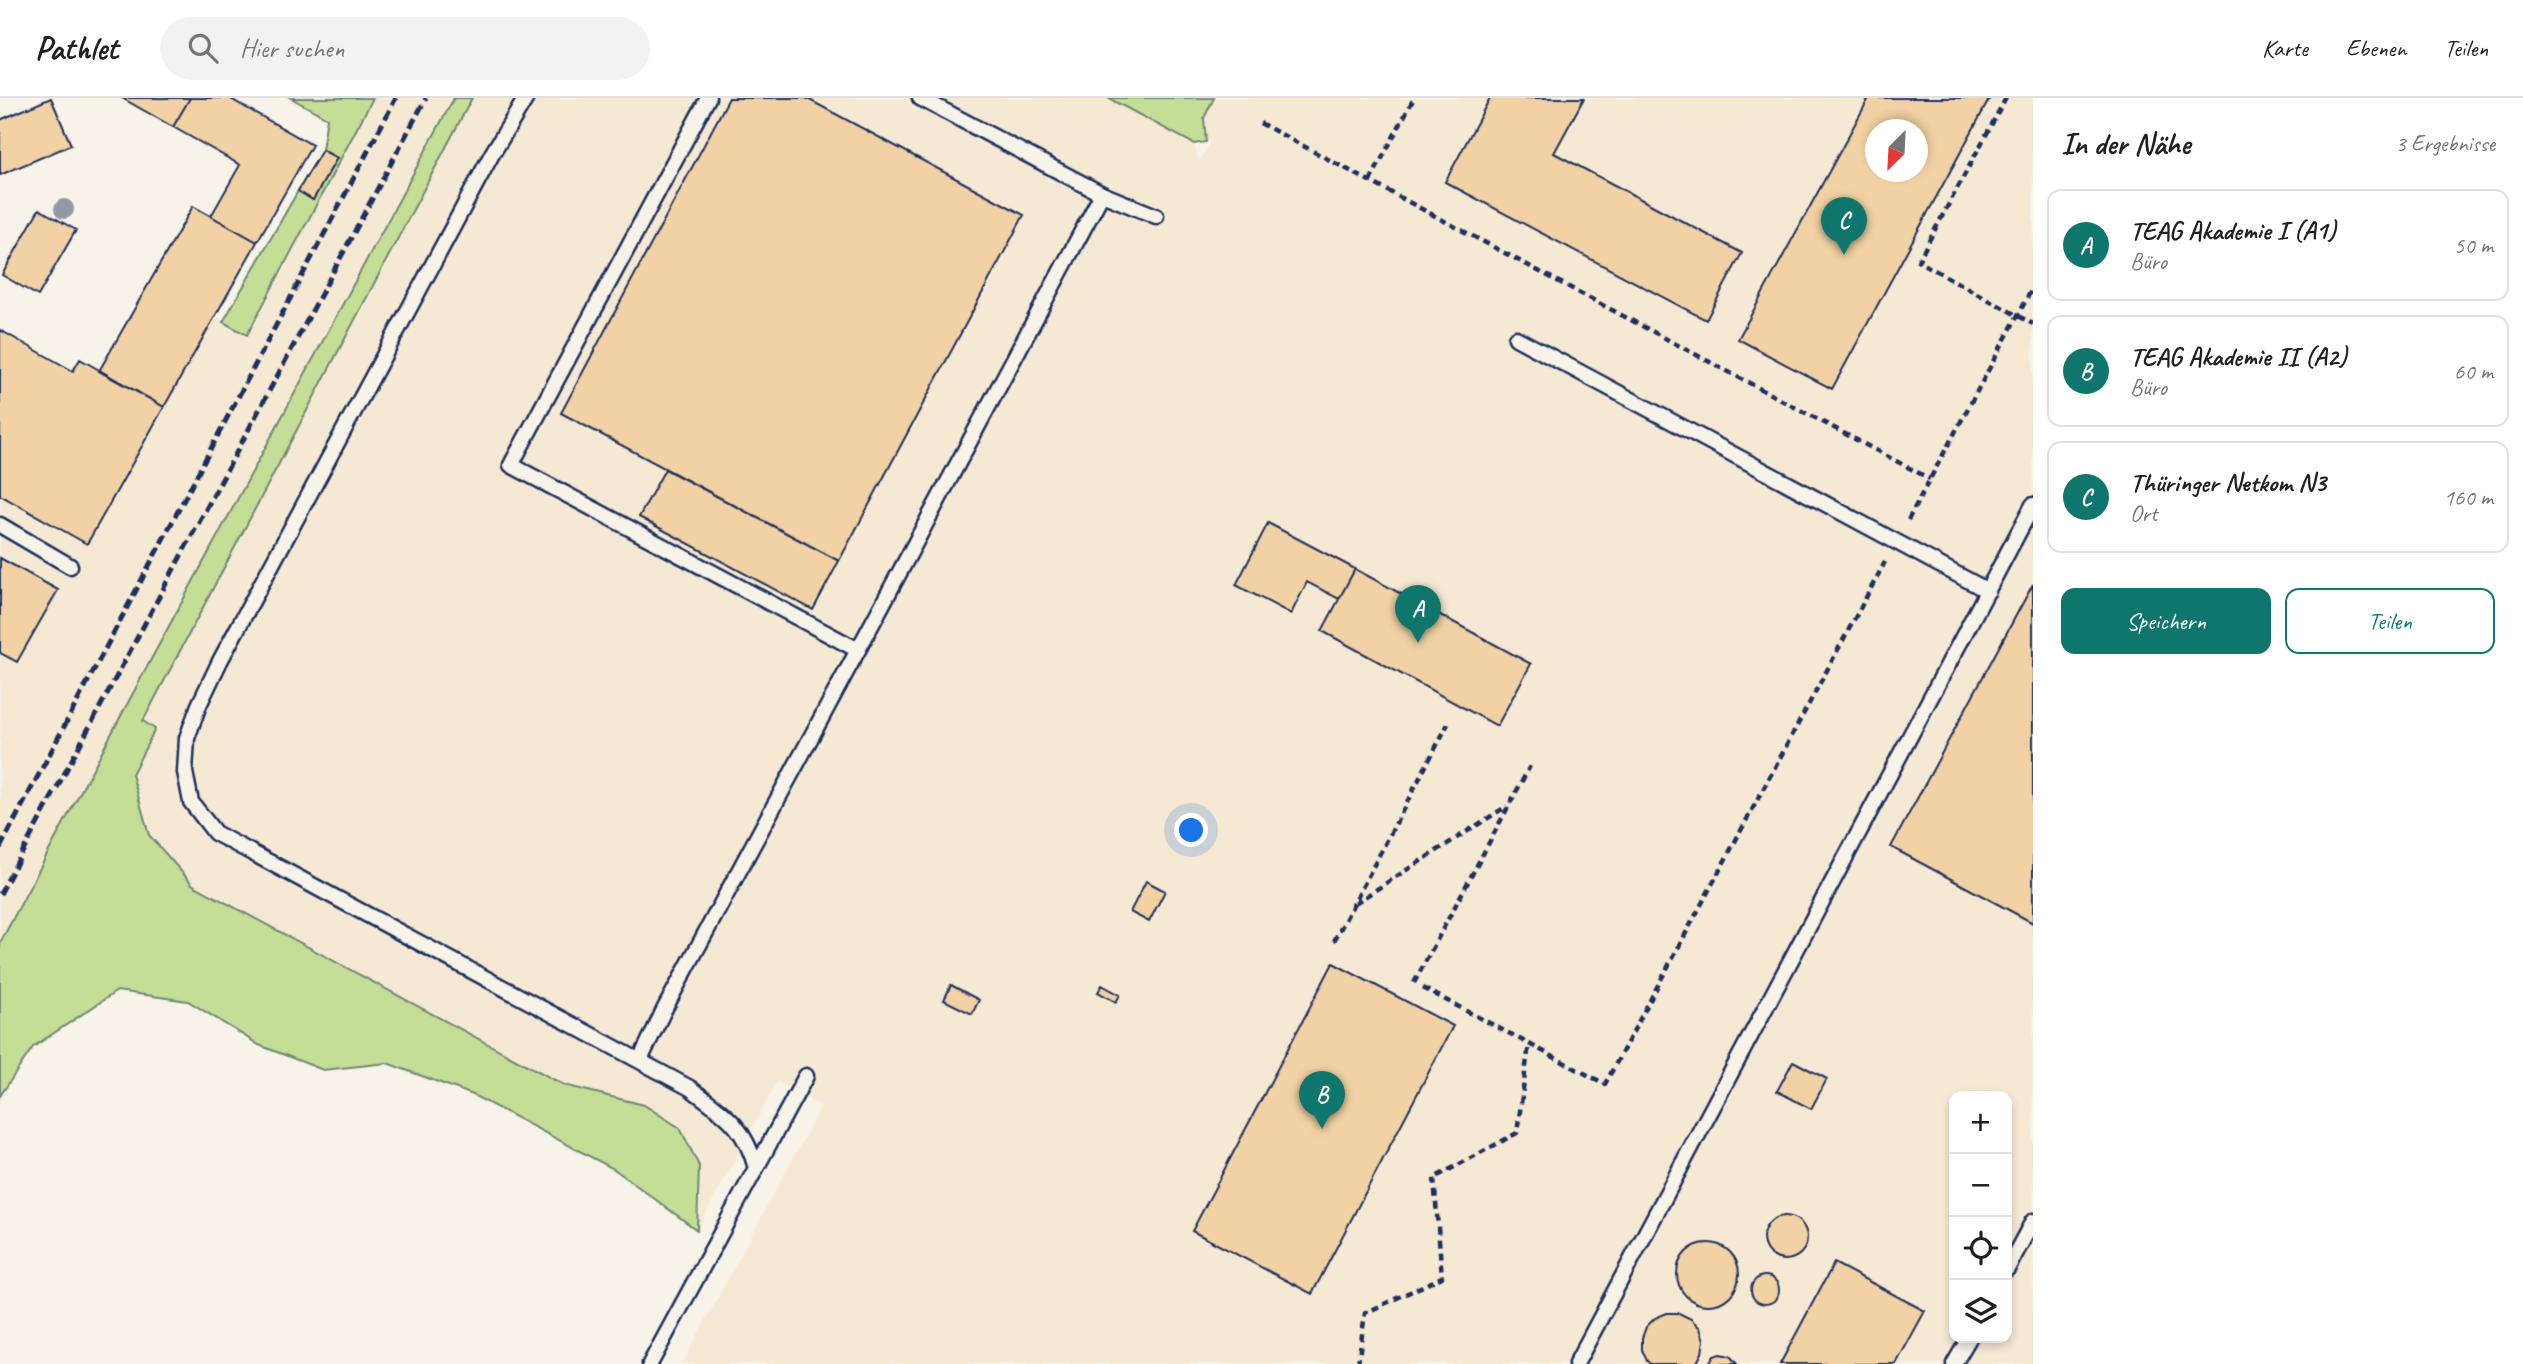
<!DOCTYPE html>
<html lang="de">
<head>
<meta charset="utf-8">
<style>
	:root { --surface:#fff; --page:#f2f2f2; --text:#202124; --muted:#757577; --line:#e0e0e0; --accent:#0f766e }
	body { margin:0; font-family:Caveat,sans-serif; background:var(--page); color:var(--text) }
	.controls { position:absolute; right:21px; bottom:21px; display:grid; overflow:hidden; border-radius:14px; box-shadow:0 4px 10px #0003 }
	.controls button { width:63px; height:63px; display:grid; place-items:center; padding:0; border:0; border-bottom:2px solid var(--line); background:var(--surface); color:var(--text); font:35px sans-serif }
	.compass { position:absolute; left:1865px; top:21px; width:63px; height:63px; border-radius:50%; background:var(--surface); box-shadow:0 4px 10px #0003; rotate:204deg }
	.you { position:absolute; left:1192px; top:733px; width:24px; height:24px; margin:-18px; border:5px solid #fff; border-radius:50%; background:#1a73e8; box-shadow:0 0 0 10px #1a73e833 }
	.badge { display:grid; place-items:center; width:46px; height:46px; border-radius:50%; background:var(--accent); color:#fff; font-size:23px; font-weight:700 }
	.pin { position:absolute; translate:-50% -58px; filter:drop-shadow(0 2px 4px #0008) }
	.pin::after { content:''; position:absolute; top:37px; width:24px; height:21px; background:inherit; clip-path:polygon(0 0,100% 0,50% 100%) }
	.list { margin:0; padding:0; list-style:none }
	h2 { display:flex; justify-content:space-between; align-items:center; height:91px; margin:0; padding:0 28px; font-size:30px }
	h2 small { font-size:23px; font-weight:400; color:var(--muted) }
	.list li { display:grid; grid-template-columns:46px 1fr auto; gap:21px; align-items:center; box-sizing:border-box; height:112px; margin:0 14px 14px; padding:0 14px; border:2px solid var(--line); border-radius:14px }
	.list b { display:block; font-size:26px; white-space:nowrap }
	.list p { margin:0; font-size:23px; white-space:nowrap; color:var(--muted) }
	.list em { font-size:23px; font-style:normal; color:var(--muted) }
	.actions { display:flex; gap:14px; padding:21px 28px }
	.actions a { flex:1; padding:16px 0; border:2px solid var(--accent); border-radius:14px; text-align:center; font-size:24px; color:var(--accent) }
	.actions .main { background:var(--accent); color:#fff }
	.icon { flex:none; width:38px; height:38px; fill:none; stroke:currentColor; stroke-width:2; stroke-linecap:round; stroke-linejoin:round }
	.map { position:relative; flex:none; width:2033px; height:1266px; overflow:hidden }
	header { display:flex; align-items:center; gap:42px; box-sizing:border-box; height:98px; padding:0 35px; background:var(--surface); border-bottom:2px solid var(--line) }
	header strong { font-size:33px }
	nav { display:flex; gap:38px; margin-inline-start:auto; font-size:24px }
	.search { width:490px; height:63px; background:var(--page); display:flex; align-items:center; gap:18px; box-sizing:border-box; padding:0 24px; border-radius:38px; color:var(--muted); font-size:26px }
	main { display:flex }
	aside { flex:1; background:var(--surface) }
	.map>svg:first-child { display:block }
	.built { fill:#f6e9d4; fill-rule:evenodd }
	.green { fill:#c5de95; stroke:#70867a; stroke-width:2 }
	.building { fill:#f2d2a4; stroke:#1b2f5e; stroke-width:2; fill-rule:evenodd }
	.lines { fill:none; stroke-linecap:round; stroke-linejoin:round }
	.lane-casing { stroke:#1b2f5e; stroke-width:19 }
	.path { stroke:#1b2f5e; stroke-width:4.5; stroke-dasharray:7 5; stroke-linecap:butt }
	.lane { stroke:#f7f3e8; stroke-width:14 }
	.rail { stroke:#1b2f5e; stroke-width:5; stroke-dasharray:10 5; stroke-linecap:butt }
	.tree { fill:#919aa2 }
</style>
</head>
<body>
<header>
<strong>Pathlet</strong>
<div class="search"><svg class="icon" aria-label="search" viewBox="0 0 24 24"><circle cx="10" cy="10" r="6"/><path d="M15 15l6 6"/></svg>Hier suchen</div>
<nav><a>Karte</a><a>Ebenen</a><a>Teilen</a></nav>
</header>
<main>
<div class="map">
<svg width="2033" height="1266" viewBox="0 0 2033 1266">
	<rect width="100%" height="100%" fill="#f7f3e8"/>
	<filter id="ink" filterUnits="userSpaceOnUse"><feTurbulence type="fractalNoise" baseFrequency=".0143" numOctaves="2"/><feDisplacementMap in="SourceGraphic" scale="14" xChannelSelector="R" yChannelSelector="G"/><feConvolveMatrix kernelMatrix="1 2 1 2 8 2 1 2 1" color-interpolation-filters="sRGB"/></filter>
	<g filter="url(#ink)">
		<path class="built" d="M373 0H454L148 567 0 845V232L73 273 164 308 215 218 247 237Z
			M472 0H1108L1194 46 1199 64 1210 44 1127 0H2033V1266H682L821 1008 777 984 697 1132 699 1068 603 997 564 987 193 787 149 737 132 675 154 631 142 624ZM1876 32H1918V74H1876ZM1954 998H2007V1240H1954Z"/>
		<path class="green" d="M291 0H373L247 237 223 224 298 93 313 102 337 60 322 52 327 20Z
			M454 0H472L143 623 155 631 132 676 149 737 193 787 564 987 644 1007 680 1030 699 1068 697 1132 614 1071 473 997 387 965 323 972 259 947 188 903 117 893 33 949 0 998V845L148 567Z
			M1108 0H1214L1204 20 1206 44 1194 46Z"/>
		<path class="building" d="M51 0 71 47 0 77V22Z
			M122 0H190L173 29Z
			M190 0H229L312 47 257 144 211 118 240 67 173 29Z
			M729 0H806L1024 117 839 463 561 315Z
			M1490 0H1584L1554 55 1742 155 1706 222 1445 84Z
			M1869 0H1990L1832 291 1738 241ZM1876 32H1918V74H1876Z
			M322 52 337 60 313 102 298 93Z
			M193 108 257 144 164 309 99 273Z
			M39 111 76 132 38 198 2 177Z
			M0 232 73 273 80 261 164 309 87 446 0 397Z
			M665 371 839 463 813 512 639 419Z
			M1268 425 1355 471 1339 501 1307 484 1291 516 1236 487Z
			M0 460 58 492 17 564 0 555Z
			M1355 471 1531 566 1497 628 1322 533Z
			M2033 486V825L1891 749Z
			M1146 783 1165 793 1149 824 1130 814Z
			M1333 865 1453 928 1312 1196 1192 1133Z
			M951 887 979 902 972 916 944 902Z
			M1102 887 1120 897 1116 904 1098 894Z
			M1793 963 1827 981 1811 1011 1777 993Z
			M1763 1140a22 22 0 1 1 44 0a22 22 0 1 1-44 0Z
			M1677 1176a31 31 0 1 1 62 0a31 31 0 1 1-62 0Z
			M1834 1165 1925 1213 1896 1266H1780Z
			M1751 1192a14 14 0 1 1 28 0a14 14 0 1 1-28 0Z
			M1667 1215H1679L1691 1221 1700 1230 1704 1242 1702 1255 1696 1266H1650L1647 1263 1642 1252V1240L1646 1229 1655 1220Z
			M1720 1256 1730 1258 1737 1266H1709L1714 1258Z"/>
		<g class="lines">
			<g class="lane-casing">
				<path id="lane" d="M526 0 492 56 220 563 199 607 187 640 185 674 191 704 215 735 690 990C724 1016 744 1026 756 1070
					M708 0 511 367 858 552 1102 96
					M920 0 1102 96 1156 118
					M1516 240 1988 493
					M0 427 70 468
					M640 962 664 912 858 552
					M2007 1171 2033 1123
					M650 1266 806 978
					M1576 1266 2033 407
					M1954 1266 1969 1240"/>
			</g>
			<path class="path" d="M2006 0 1918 163 2033 226
				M1260 25 1930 381
				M1370 83 1414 0
				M1908 422 2033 189
				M1355 805 1507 708
				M1334 843 1448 626
				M1414 885 1530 668
				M1423 890 1605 986 1885 464
				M1358 1266 1365 1215 1442 1179 1434 1080 1517 1035 1529 946"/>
			<use href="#lane" class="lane"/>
			<path class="rail" d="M0 750 396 0
				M0 796 426 0"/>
		</g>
		<circle class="tree" cx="64" cy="111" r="10"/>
	</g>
</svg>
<div class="controls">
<button>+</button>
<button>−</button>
<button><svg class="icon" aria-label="locate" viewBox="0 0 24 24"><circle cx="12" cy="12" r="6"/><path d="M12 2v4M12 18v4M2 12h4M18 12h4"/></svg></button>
<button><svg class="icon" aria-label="layers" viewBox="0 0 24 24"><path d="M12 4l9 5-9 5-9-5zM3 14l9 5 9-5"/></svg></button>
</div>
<svg class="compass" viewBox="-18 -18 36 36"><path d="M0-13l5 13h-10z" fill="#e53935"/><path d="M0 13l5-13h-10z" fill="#757577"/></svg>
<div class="you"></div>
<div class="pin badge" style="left:1418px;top:545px">A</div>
<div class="pin badge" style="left:1322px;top:1031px">B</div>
<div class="pin badge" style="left:1844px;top:157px">C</div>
</div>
<aside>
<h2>In der Nähe<small>3 Ergebnisse</small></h2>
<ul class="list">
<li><span class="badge">A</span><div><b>TEAG Akademie I (A1)</b><p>Büro</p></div><em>50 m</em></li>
<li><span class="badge">B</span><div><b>TEAG Akademie II (A2)</b><p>Büro</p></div><em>60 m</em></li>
<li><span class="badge">C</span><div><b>Thüringer Netkom N3</b><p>Ort</p></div><em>160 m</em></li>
</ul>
<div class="actions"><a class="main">Speichern</a><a>Teilen</a></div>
</aside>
</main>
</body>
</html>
